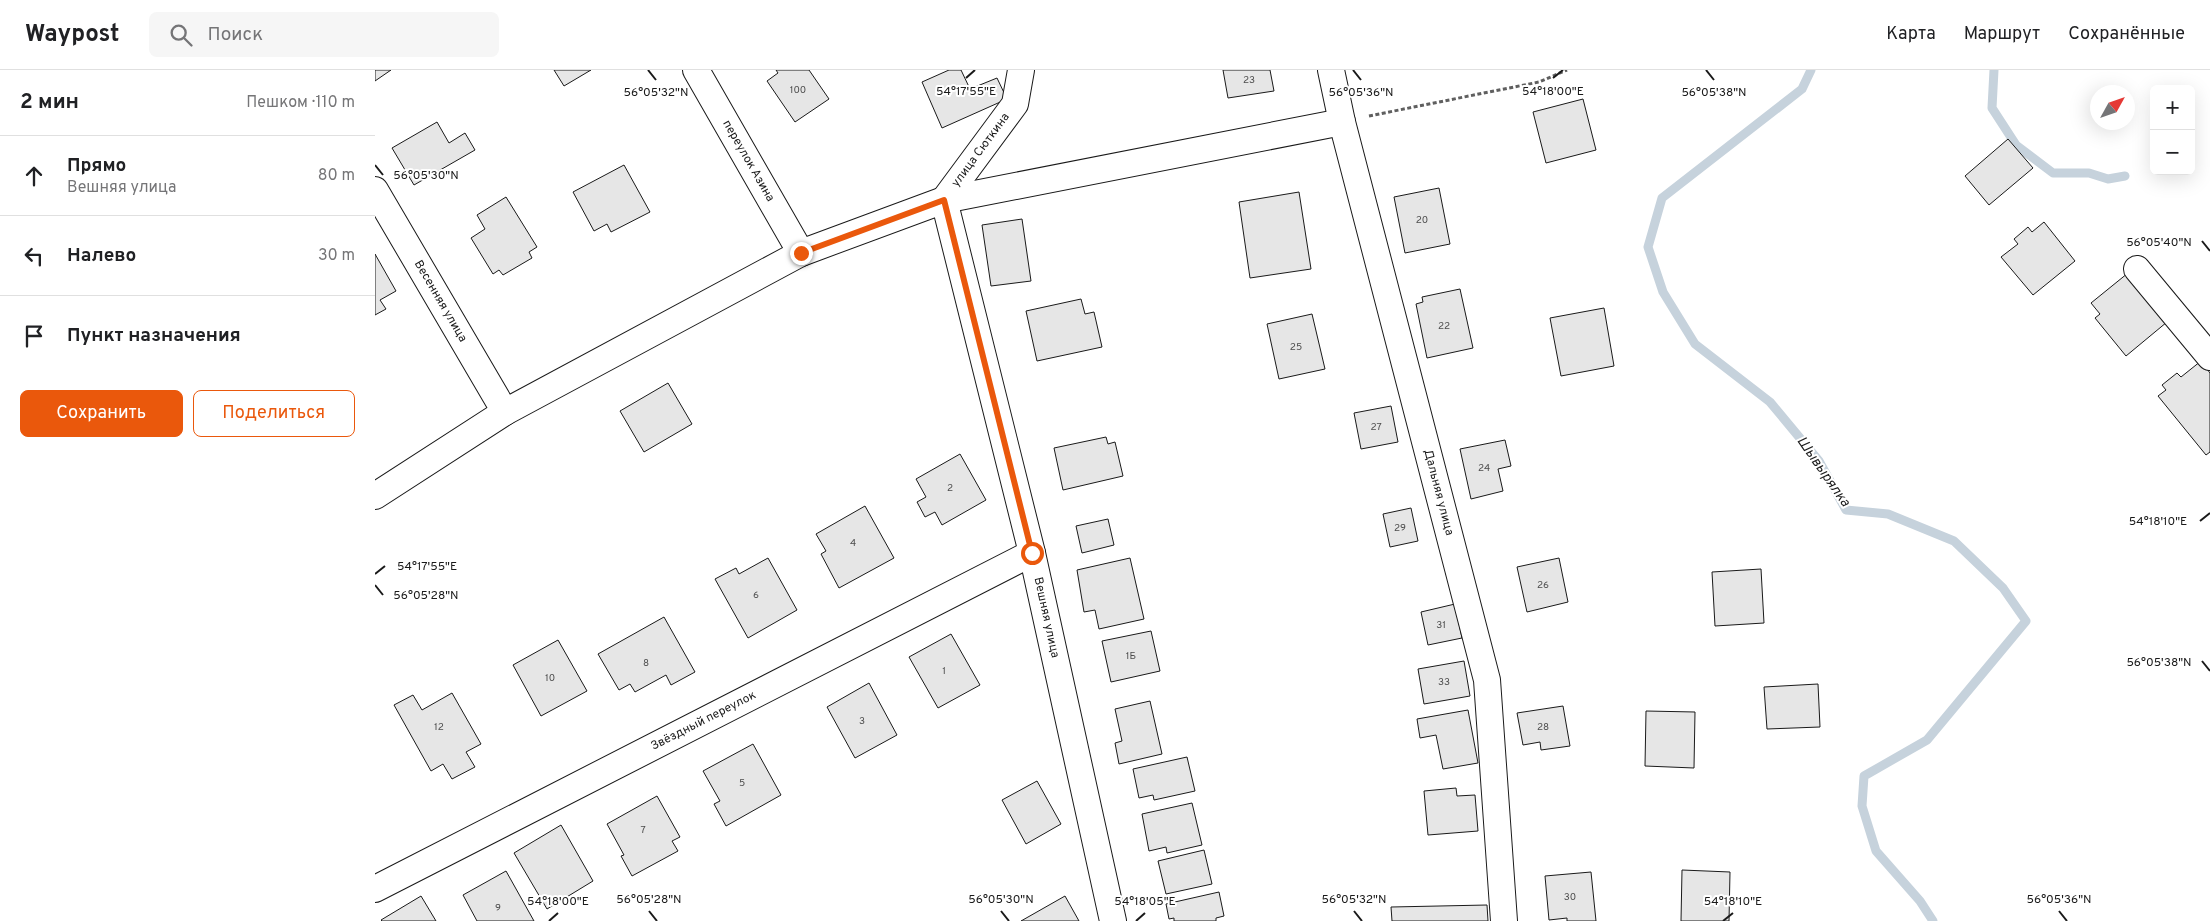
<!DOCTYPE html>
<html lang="ru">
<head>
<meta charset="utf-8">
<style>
	:root { --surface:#fff; --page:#f6f6f6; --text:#202124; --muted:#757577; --line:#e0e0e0; --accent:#ea580c }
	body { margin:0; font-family:Overpass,sans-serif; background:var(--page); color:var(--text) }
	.controls { position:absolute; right:15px; top:15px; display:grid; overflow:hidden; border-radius:8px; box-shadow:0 5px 20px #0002 }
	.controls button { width:45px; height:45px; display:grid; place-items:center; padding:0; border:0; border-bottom:1px solid var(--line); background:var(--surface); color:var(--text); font:25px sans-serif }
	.compass { position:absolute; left:1715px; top:15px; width:45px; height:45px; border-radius:50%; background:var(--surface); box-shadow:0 5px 20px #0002; rotate:50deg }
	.stop { position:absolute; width:15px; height:15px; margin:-11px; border:4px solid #ea580c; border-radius:50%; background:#fff }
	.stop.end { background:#ea580c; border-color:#fff; box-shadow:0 1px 5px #0008 }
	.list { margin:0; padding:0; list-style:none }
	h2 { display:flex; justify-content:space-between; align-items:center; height:65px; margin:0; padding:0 20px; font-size:21px }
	h2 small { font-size:16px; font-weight:400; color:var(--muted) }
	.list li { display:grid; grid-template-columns:32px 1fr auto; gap:15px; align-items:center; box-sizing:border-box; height:80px; padding:0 20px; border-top:1px solid var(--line) }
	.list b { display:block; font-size:19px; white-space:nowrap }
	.list p { margin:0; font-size:16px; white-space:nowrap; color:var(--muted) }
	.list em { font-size:16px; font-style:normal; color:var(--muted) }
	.actions { display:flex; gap:10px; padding:15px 20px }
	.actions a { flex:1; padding:11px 0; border:1px solid var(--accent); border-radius:8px; text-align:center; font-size:18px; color:var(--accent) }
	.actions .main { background:var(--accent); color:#fff }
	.icon { flex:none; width:28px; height:28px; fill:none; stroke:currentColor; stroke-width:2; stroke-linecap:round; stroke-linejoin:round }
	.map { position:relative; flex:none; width:1835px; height:851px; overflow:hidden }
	header { display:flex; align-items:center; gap:30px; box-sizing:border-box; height:70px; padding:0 25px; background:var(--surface); border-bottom:1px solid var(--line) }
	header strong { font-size:24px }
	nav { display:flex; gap:28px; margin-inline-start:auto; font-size:18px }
	.search { width:350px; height:45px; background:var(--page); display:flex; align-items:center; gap:12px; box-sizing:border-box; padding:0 18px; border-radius:8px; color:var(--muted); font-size:19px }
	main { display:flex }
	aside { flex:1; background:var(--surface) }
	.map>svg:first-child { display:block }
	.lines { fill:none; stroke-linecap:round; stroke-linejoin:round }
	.stream { stroke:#c6d2dc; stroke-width:9 }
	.building { fill:#e6e6e6; stroke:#1a1a1a }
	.minor-casing { stroke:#1a1a1a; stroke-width:28 }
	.path { stroke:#5f5f5f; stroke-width:3; stroke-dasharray:4 2.5; stroke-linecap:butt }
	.minor { stroke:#fff; stroke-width:26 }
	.route { stroke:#ea580c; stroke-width:6 }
	.ticks { fill:none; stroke:#1a1a1a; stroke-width:2 }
	.labels { text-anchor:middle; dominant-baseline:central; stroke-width:4; stroke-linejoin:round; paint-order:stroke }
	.number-label { font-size:10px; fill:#4d4d4d }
	.street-label { font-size:12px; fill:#1a1a1a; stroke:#fff }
	.water-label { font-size:14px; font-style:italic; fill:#1a1a1a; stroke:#fff }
	.ticks-label { font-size:12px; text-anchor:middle; fill:#1a1a1a; stroke:#fff; stroke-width:4; stroke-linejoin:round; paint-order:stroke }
</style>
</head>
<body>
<header>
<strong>Waypost</strong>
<div class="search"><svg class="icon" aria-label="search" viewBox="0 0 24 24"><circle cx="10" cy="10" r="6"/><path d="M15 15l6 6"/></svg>Поиск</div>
<nav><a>Карта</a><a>Маршрут</a><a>Сохранённые</a></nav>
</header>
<main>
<aside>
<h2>2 мин<small>Пешком · 110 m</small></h2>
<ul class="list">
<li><svg class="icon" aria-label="ahead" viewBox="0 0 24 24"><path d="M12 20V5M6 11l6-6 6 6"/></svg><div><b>Прямо</b><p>Вешняя улица</p></div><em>80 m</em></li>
<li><svg class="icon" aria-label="left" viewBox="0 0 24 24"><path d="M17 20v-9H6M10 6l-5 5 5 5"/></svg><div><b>Налево</b></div><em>30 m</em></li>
<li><svg class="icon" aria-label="arrive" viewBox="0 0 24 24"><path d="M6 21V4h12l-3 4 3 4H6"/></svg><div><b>Пункт назначения</b></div></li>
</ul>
<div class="actions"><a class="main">Сохранить</a><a>Поделиться</a></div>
</aside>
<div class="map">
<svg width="1835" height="851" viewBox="0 0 1835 851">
	<rect width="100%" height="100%" fill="#fff"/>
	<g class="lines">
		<path class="stream" d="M1436 0 1427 19 1287 128 1273 177 1288 222 1320 274 1395 332 1444 391 1471 440 1513 444 1579 471 1628 518 1651 551 1552 670 1489 706 1487 736 1501 781 1545 831 1558 851
			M1619 0 1617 38 1641 75 1678 103H1714L1733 109 1750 106"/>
	</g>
	<path class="building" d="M0 0H16L0 11Z
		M179 0H216L189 16Z
		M401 0H434L454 29 420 52 392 11 403 3Z
		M574 0H586L595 19 622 8 632 29 567 58 547 12Z
		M848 0H895L899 21 853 28Z
		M1208 29 1221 80 1171 93 1158 42Z
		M62 52 74 73 90 63 100 80 39 115 17 78Z
		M1633 69 1658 98 1614 135 1590 106Z
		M249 95 275 142 236 162 232 154 219 161 198 122Z
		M1064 118 1075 174 1030 183 1019 127Z
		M924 122 936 199 875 208 864 132Z
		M131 127 162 177 154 182 157 188 128 205 124 200 118 204 96 168 110 159 102 145Z
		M647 149 656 211 616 216 607 155Z
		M1669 152 1700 191 1658 225 1626 187 1643 174 1639 169 1653 157 1657 162Z
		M0 184 21 221 5 230 11 239 0 245Z
		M1753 203 1792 252 1751 286 1720 248 1725 244 1716 233Z
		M1085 219 1098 278 1052 288 1041 234 1048 232 1047 227Z
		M706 229 710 244 719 242 727 277 662 291 651 241Z
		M1229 238 1239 296 1186 306 1175 248Z
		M937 244 950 299 904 309 892 254Z
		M1826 291 1835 303V382L1831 385 1783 326 1791 320 1787 315 1802 303 1806 307Z
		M293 313 317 354 269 382 245 341Z
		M1016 336 1023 372 986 379 979 343Z
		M731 367 733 374 740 372 748 406 688 420 679 378Z
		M1130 370 1136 396 1123 399 1128 421 1096 429 1085 379Z
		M585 384 611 430 567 455 560 442 550 447 542 432 551 427 541 409Z
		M490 436 519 488 464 518 446 484 451 481 441 464Z
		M1036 438 1043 471 1015 477 1008 444Z
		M733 449 739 475 707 483 701 456Z
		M393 488 422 540 373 568 340 509 361 498 364 504Z
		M755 488 769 549 724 559 720 540 709 542 702 500Z
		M1184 488 1193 532 1152 542 1142 497Z
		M1386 499 1389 553 1340 556 1337 502Z
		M1080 534 1087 568 1053 575 1046 542Z
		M289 547 320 602 296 615 291 605 260 622 255 614 244 620 223 584Z
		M776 561 785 601 736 612 727 571Z
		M576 564 605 615 563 638 534 587Z
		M183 570 212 621 166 646 138 595Z
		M1089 591 1095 626 1049 634 1043 599Z
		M494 613 522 665 480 688 452 637Z
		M1443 614 1445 657 1392 659 1389 617Z
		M77 623 106 674 91 682 100 697 77 709 68 694 56 701 19 635 38 625 47 640Z
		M775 631 787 684 744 694 740 673 747 671 740 639Z
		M1188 636 1195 676 1166 680 1165 672 1148 675 1142 643Z
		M1093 640 1103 693 1068 699 1061 665 1045 668 1042 649Z
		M1271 641 1320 642 1319 698 1270 696Z
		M378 674 406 725 351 756 339 734 345 731 328 701Z
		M812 687 820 721 779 730 778 725 764 728 758 699Z
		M662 711 686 754 651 774 627 730Z
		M1081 718 1082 726 1100 725 1103 761 1053 765 1049 721Z
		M282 726 305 767 297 771 303 781 257 806 246 786 249 785 232 754Z
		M817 733 827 775 792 783 791 777 774 781 767 744Z
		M186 755 218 811 172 839 139 783Z
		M829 780 837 814 791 824 783 791Z
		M1307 800 1355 802 1354 851H1306Z
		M131 801 159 851H102L88 825Z
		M1216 802 1221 851H1192V848L1174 850 1170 806Z
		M844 822 849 846 841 848V851H799V848L794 849 791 834Z
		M46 826 61 851H7L6 850Z
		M690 826 704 851H646Z
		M1112 835 1113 851H1017L1016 837Z"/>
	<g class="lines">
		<g class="minor-casing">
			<g id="minor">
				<path id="s1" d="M321 0 426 183"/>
				<path id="s2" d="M956 0 967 52 1112 610 1129 851"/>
				<path id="s3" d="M0 120 130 342"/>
				<path id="s4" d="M569 130 657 483 738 851"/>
				<path id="s5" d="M569 130 640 34 646 0"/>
				<path d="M1762 199 1835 287"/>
				<path d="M0 426 130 342 426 183 569 130 967 52"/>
				<path id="s6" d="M0 819 657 483"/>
			</g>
		</g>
		<path class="path" d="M994 46 1164 12 1192 0"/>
		<use href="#minor" class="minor"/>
	</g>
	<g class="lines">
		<path class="route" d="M426 183 569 130 657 483"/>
	</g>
	<path class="ticks" d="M273 0 281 10M978 0 986 10M1331 0 1339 10M591 8 600 0M1178 8 1188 0M0 95 8 105M1827 171 1835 181M1825 451 1835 443M0 504 10 496M0 515 8 525M1827 591 1835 601M274 841 282 851M626 841 634 851M979 841 987 851M1684 841 1692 851M174 851 183 843M761 851 770 843M1348 851 1358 843"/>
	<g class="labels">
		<g class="number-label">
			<text x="874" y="10">23</text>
			<text x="423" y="20">100</text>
			<text x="1047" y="150">20</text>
			<text x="1069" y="256">22</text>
			<text x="921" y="277">25</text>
			<text x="1001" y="357">27</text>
			<text x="1109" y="398">24</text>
			<text x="575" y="418">2</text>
			<text x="1025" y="458">29</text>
			<text x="478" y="473">4</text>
			<text x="1168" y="515">26</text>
			<text x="381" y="525">6</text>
			<text x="1066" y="555">31</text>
			<text x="756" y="586">1Б</text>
			<text x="271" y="593">8</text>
			<text x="569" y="601">1</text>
			<text x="175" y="608">10</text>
			<text x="1069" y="612">33</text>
			<text x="487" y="651">3</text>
			<text x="64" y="657">12</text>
			<text x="1168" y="657">28</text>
			<text x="367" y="713">5</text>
			<text x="268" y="760">7</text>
			<text x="1195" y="827">30</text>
			<text x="123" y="838">9</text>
		</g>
		<g class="street-label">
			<text stroke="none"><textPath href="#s5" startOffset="62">улица Сюткина</textPath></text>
			<text stroke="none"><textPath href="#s1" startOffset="105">переулок Азина</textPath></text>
			<text stroke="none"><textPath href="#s3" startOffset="129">Весенняя улица</textPath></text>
			<text stroke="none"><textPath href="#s2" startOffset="436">Дальняя улица</textPath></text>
			<text stroke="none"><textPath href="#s4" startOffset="430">Вешняя улица</textPath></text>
			<text stroke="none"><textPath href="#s6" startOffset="369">Звёздный переулок</textPath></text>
		</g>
		<g class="water-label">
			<text transform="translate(1448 402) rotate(55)">Шывырялка</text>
		</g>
	</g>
	<g class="ticks-label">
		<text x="591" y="25">54°17'55"E</text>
		<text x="1178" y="25">54°18'00"E</text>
		<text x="281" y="26">56°05'32"N</text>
		<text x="986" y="26">56°05'36"N</text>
		<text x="1339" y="26">56°05'38"N</text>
		<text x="51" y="109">56°05'30"N</text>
		<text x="1784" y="176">56°05'40"N</text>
		<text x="1783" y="455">54°18'10"E</text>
		<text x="52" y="500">54°17'55"E</text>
		<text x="51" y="529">56°05'28"N</text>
		<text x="1784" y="596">56°05'38"N</text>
		<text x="274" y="833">56°05'28"N</text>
		<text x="626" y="833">56°05'30"N</text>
		<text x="979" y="833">56°05'32"N</text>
		<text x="1684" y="833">56°05'36"N</text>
		<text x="183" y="835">54°18'00"E</text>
		<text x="770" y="835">54°18'05"E</text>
		<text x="1358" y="835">54°18'10"E</text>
	</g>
</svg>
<div class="controls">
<button>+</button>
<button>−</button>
</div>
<svg class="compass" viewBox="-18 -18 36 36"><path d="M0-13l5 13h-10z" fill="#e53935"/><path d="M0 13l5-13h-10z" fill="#757577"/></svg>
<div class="stop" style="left:657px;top:483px"></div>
<div class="stop end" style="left:426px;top:183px"></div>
</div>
</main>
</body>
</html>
